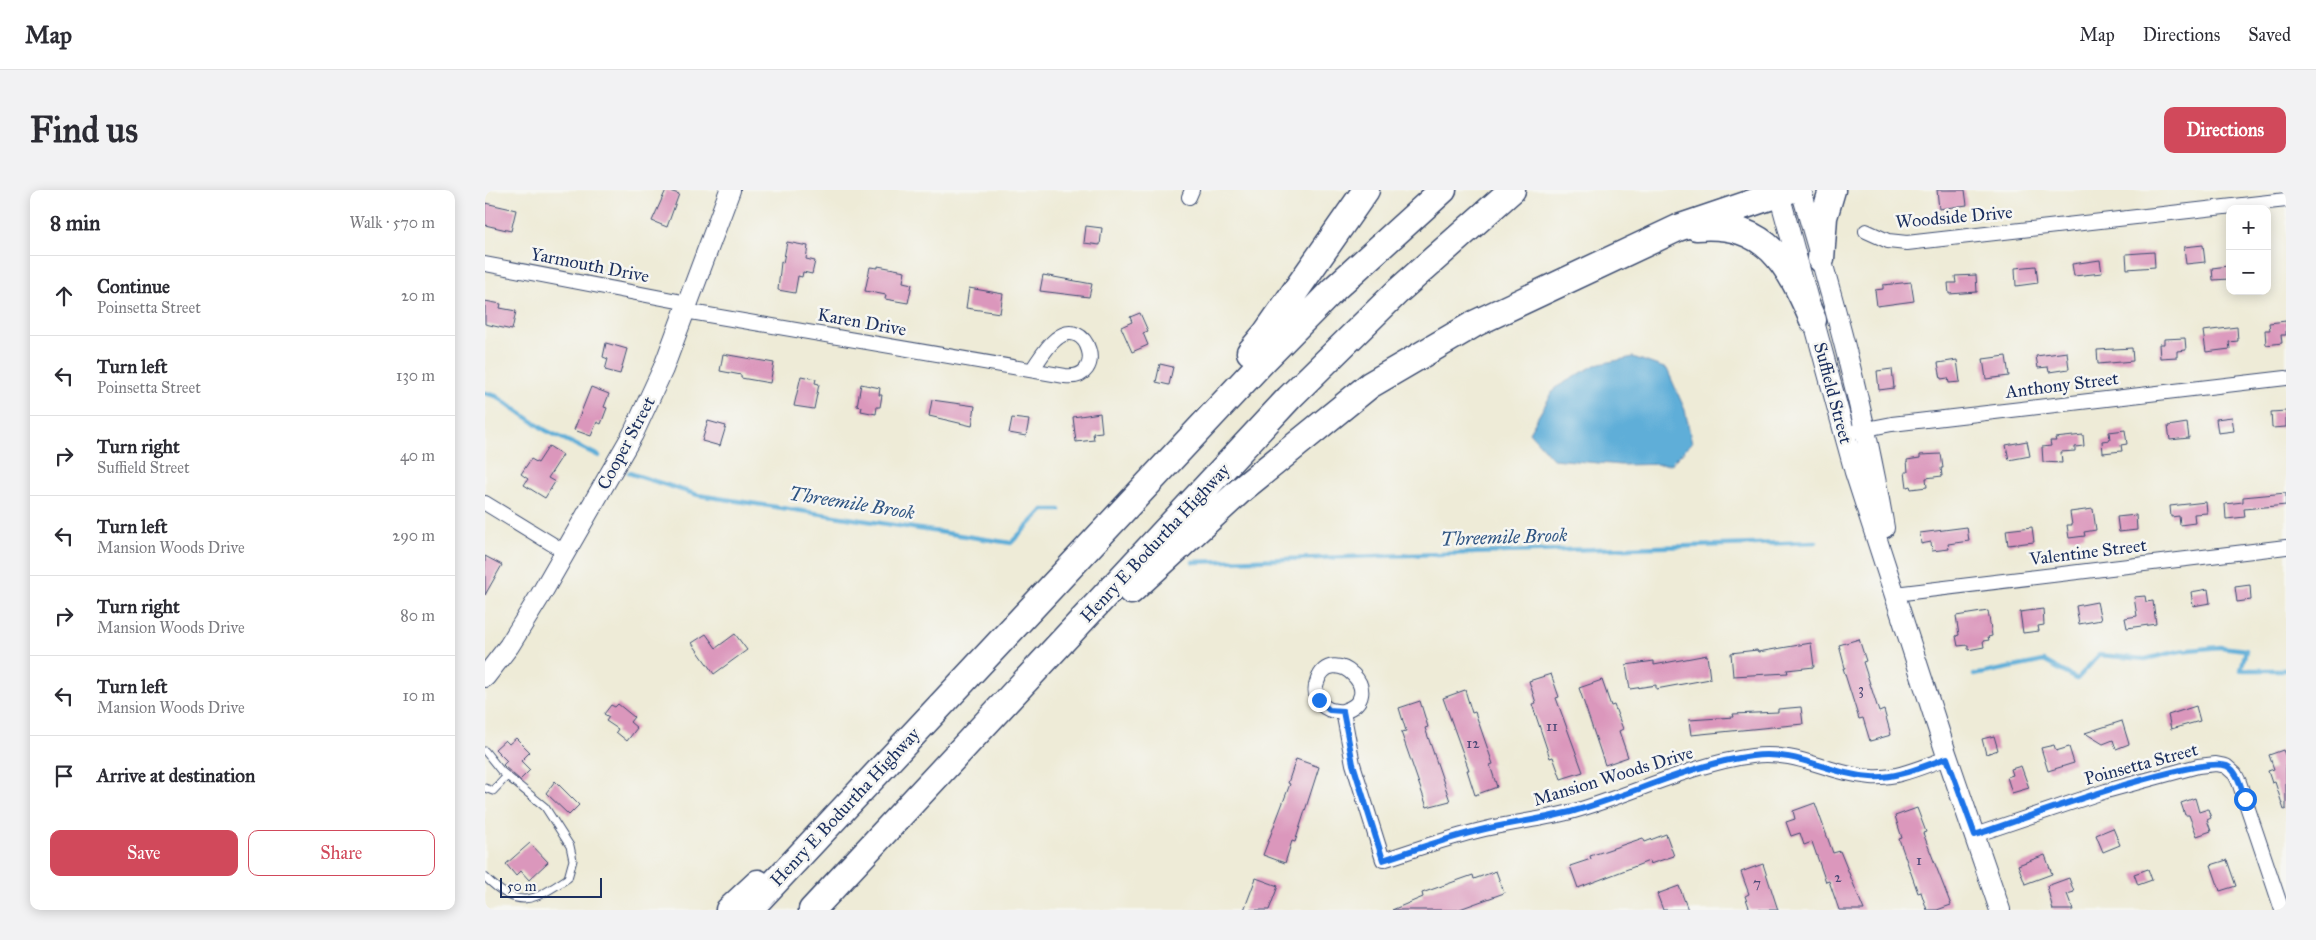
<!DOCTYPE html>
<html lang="en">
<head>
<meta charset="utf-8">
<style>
	:root { --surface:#fff; --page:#f2f2f3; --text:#2b2b33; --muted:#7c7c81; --line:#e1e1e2; --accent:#d1495b }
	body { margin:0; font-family:"IM FELL Great Primer",serif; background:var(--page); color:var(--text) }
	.controls { position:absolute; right:15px; top:15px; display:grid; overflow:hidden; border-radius:10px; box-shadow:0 2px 12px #0003 }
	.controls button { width:45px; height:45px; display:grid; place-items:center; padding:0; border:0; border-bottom:1px solid var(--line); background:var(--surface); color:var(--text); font:25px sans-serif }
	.scale { position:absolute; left:15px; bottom:12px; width:102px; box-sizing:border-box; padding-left:5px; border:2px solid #1b2f5e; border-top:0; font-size:14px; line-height:18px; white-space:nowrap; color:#1b2f5e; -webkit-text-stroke:4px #f6f6f2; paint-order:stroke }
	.stop { position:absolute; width:15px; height:15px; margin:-11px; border:4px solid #1a73e8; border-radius:50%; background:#fff }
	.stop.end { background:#1a73e8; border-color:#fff; box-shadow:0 1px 5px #0008 }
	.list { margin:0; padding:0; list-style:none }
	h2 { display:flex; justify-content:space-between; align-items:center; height:65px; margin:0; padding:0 20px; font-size:21px }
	h2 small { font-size:16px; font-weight:400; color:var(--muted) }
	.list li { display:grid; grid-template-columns:32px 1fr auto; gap:15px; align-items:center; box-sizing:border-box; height:80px; padding:0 20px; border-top:1px solid var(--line) }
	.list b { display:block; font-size:19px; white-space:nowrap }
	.list p { margin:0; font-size:16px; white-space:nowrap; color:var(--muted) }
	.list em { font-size:16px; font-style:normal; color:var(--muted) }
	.actions { display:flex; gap:10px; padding:15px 20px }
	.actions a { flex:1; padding:11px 0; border:1px solid var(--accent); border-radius:10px; text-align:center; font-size:18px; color:var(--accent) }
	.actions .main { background:var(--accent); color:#fff }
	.icon { flex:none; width:28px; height:28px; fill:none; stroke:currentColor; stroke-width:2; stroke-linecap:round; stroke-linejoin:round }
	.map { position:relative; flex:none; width:1801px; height:720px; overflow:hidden; border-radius:10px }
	header { display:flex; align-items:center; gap:30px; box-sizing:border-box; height:70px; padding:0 25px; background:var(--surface); border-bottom:1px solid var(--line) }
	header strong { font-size:24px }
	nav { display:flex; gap:28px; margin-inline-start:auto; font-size:18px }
	.intro { display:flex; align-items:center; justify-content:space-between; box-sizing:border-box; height:120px; padding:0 30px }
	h1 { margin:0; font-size:35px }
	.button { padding:12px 22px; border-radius:10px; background:var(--accent); color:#fff; font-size:18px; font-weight:700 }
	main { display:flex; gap:30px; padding:0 30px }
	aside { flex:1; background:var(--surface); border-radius:10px; box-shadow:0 2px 12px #0003 }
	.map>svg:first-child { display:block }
	.water { fill:#5eaed8; stroke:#3c6e9b }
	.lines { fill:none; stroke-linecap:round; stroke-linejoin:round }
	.stream { stroke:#5eaed8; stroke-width:4.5 }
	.building { fill:#db97bc }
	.lane-casing { stroke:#3b4b70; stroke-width:9 }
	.street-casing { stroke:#3b4b70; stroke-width:16 }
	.secondary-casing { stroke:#3b4b70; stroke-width:22 }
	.highway-casing { stroke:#3b4b70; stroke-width:29 }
	.lane { stroke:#fff; stroke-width:7 }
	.street { stroke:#fff; stroke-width:14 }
	.secondary { stroke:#fff; stroke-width:20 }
	.highway { stroke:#fff; stroke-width:26 }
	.route { stroke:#1a73e8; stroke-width:6 }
	.labels { text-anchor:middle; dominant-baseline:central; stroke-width:5; stroke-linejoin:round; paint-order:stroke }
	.number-label { font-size:15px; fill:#4b4976 }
	.street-label { font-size:18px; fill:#1b2f5e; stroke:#f6f6f2 }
	.water-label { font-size:19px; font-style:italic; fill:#2f5583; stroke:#f6f6f2 }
</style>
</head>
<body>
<header>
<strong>Map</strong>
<nav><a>Map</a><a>Directions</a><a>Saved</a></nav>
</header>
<div class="intro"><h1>Find us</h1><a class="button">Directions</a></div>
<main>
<aside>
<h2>8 min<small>Walk · 570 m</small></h2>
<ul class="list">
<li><svg class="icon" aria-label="ahead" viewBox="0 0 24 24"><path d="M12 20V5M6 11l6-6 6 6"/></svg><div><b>Continue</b><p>Poinsetta Street</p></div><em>20 m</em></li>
<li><svg class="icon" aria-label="left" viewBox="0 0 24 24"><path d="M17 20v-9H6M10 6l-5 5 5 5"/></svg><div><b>Turn left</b><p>Poinsetta Street</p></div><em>130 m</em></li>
<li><svg class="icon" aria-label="right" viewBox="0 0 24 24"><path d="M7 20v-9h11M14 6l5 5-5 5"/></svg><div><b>Turn right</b><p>Suffield Street</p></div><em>40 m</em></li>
<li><svg class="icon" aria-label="left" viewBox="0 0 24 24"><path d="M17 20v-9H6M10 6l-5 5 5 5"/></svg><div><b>Turn left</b><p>Mansion Woods Drive</p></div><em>290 m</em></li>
<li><svg class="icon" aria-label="right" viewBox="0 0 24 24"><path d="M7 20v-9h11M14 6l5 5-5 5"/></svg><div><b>Turn right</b><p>Mansion Woods Drive</p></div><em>80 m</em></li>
<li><svg class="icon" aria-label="left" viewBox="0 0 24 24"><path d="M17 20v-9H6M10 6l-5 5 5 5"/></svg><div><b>Turn left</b><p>Mansion Woods Drive</p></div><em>10 m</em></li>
<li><svg class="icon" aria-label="arrive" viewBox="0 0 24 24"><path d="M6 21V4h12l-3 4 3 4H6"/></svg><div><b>Arrive at destination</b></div></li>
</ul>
<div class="actions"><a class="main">Save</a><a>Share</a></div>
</aside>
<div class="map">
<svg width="1801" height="720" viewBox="0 0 1801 720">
	<rect width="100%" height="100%" fill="#f6f6f2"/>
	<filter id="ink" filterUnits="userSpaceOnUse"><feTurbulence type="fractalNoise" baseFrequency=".02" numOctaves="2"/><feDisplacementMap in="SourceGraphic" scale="10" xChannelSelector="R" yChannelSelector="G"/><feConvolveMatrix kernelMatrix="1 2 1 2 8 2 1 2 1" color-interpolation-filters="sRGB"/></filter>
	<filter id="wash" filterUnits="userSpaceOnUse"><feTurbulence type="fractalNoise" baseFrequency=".0096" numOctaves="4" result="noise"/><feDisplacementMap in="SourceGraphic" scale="20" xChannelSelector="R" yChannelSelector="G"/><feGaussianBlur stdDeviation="1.12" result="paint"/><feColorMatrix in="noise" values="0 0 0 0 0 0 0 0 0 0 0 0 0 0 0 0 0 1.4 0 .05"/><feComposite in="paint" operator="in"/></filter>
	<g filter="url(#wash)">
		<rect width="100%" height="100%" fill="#eeebd7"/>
		<path class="water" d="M1148 167 1182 179 1200 220 1207 253 1186 274 1136 275 1068 269 1044 242 1070 198 1110 175Z"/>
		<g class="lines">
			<path class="stream" d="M0 203 11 206 60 240 114 266
				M144 283 213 305 526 353 558 320H575
				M708 372 1331 352
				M1489 485 1559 471 1592 489 1614 465 1660 469 1695 461 1735 457 1761 460 1756 480H1801"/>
		</g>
		<g id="blocks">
			<path class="building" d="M181 0 194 4 182 37 167 31Z
				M1452 0H1480L1482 15 1454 19Z
				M0 13 31 20 26 41 0 35Z
				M601 36 617 38 615 55 599 53Z
				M302 52 323 56 321 69 330 71 327 84 318 82 317 87 313 86 310 103 293 100 296 72 298 73Z
				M1718 55 1720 72 1701 74 1699 57Z
				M1669 62 1670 77 1642 79 1641 64Z
				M1615 70 1617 83 1589 86 1587 74Z
				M393 76 420 81 418 92 427 94 423 113 400 109 401 105 380 101 385 77 393 78Z
				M1551 76 1553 93 1531 96 1530 78Z
				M1743 76 1744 89 1728 90 1727 78Z
				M558 85 607 94 604 107 555 101Z
				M1491 85 1492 102 1464 104 1463 93H1471L1470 86Z
				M1426 92 1429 111 1392 116 1390 100 1398 99V95Z
				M484 98 518 104 515 123 481 118Z
				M0 111 16 114 15 118 31 121 27 140 0 134Z
				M655 123 663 141 658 143 663 155 647 162 636 137 647 132 645 127Z
				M1801 131V145H1796L1797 153 1781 155 1780 140H1785L1784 133Z
				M1752 137 1753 151 1744 152 1745 159 1721 162 1718 141Z
				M1700 148 1701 160 1692 161V167L1675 168 1674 154H1679V149Z
				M121 153 142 159 135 184 120 180 123 169 118 167Z
				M1647 158 1648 171 1613 174 1612 160Z
				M1582 162 1584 179 1564 182 1563 177 1553 178 1551 166Z
				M238 164 289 173 285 193 256 188V185L235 181Z
				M1521 166 1524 186 1501 189 1498 169Z
				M1472 170 1475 192 1464 193 1463 188 1456 189 1453 173Z
				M675 174 688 177 684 195 671 192Z
				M1407 179 1409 198 1394 200 1392 181Z
				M316 186 331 189 330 193 334 194 329 219 309 216Z
				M376 194 395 198 394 205H397L395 217H392L391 224 376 221 377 217 372 216Z
				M106 197 124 204 119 217 122 218 116 234 112 232 106 246 89 240Z
				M447 210 490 216 487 236 444 226Z
				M1801 221V237L1787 238 1786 222Z
				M615 223 617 242 608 243 609 250 591 252 588 227Z
				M1747 227 1749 241 1733 243 1731 229Z
				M527 228 544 230 541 246 524 243Z
				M223 231 241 236 235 256 217 251Z
				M1702 233 1704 248 1685 250 1683 236Z
				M1640 240 1642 254 1636 255 1637 261 1618 263 1617 251 1625 250 1624 242Z
				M1598 245 1599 256 1590 257V261L1576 262 1577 273 1558 272 1557 257 1566 256 1565 251H1571L1570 248Z
				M1542 251 1545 266 1524 270 1521 255Z
				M64 256 78 265 63 288 70 292 60 308 39 295 43 289 36 284 46 269 53 273Z
				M1456 264 1458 278H1456L1457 286 1441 288 1442 297 1426 299 1425 296 1422 297 1420 282H1423L1422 270 1435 268V265Z
				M1801 303V315L1759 319 1760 327 1741 329 1740 314 1758 312V307Z
				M1721 312 1722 323 1709 324 1710 333 1695 335 1694 326 1686 327 1685 316Z
				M1608 319 1611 340 1599 342 1600 346 1584 348 1582 335H1587L1585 322Z
				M1651 325 1652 340 1634 342 1632 327Z
				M1482 337 1484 351 1463 354 1464 359 1447 361 1446 352 1436 354 1435 343Z
				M1547 337 1549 352 1523 355 1521 340Z
				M0 366 17 375 0 405Z
				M1765 395 1766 410 1752 412 1750 397Z
				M1723 399 1725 413 1708 416 1706 402Z
				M1660 406 1661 412 1668 411 1671 434 1642 438 1640 428 1652 426 1649 407Z
				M1612 412 1616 430 1594 434 1591 416Z
				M1558 419 1559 435 1553 436 1554 441 1538 443 1535 422Z
				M1503 421 1507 446 1503 447 1504 450 1498 451 1499 457 1483 460V455L1473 456 1471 446 1474 445 1471 426Z
				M221 444 231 458 250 444 262 460 229 484 207 453Z
				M1374 449 1381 471 1378 472 1394 522 1399 520 1406 545 1385 551 1378 528 1374 529 1358 478H1360L1354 455Z
				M1326 453 1329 477 1302 480 1303 483 1248 486 1246 463 1272 460 1273 462Z
				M1222 465 1225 489 1171 499V495L1145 499 1141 475 1169 471V475Z
				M1066 484 1074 507 1071 508 1098 582 1076 589 1068 567 1065 568 1047 514 1051 513 1044 491Z
				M1117 490 1126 516 1129 515 1138 539 1134 541 1143 567 1120 575 1094 498Z
				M980 500 987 523 990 522 1008 574 1005 575 1012 597 990 605 982 580H984L958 508Z
				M935 511 943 537 940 538 965 611 942 617 916 542 921 541 914 518Z
				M133 514 149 527 145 532 152 538 142 551 131 542 133 539 121 531 124 527 119 524 126 515 130 517Z
				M1711 516 1715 531 1686 539 1683 525Z
				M1316 517 1318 534 1206 545 1204 530 1249 527 1248 524 1293 522V519Z
				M1637 531 1644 554 1631 559 1628 550 1618 554 1600 543Z
				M1509 546 1513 560 1501 564 1497 549Z
				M31 548 45 562 36 571 45 580 35 590 20 577 18 575 22 571 10 559 20 550 24 554Z
				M1569 555 1571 561 1584 557 1589 573 1563 581 1556 558Z
				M1798 560 1801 567V619L1799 620 1790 592 1787 593 1783 581 1789 579 1784 565Z
				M811 569 834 577 810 652 807 651 800 673 778 665 805 594 803 593Z
				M1536 576 1544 598 1527 603 1522 587 1528 585 1526 579Z
				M70 591 94 615 84 625 61 603Z
				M1710 608 1714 622 1723 619 1726 628 1722 630 1726 641 1712 646 1704 625H1700L1696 613Z
				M1330 613 1348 663 1355 661 1379 720H1354L1344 691 1341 692 1327 652 1319 655 1315 643 1306 646 1301 632 1310 629 1308 621Z
				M1432 618 1441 642 1438 643 1466 715 1452 720H1442L1436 702 1433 703 1414 649 1417 648 1410 626Z
				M1628 638 1635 655 1618 662 1611 645Z
				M1181 644 1189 666 1165 674 1164 671 1093 698 1085 676 1106 669 1105 666 1158 648 1160 652Z
				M45 653 63 672 44 690 36 681 31 686 21 674Z
				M1560 665 1567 684 1540 694 1533 675Z
				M1742 670 1751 696 1735 701 1726 675Z
				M1278 674 1293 720H1265L1260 706 1264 704 1256 682Z
				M1663 679 1667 690 1653 695 1649 684Z
				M1011 681 1019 703 972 720H907L938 707 937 703 988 685 989 689Z
				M771 688 793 696 784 720H759Z
				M1584 688 1589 702 1582 704 1588 720H1568L1562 696Z
				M1194 696 1203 720H1178L1172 704Z"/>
		</g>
	</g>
	<g filter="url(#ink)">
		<use href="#blocks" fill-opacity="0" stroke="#3b4b70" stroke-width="1"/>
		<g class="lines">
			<g class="lane-casing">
				<path id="lane" d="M0 561 16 581 60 617 85 656 88 670 83 688C47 712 34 720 0 687
					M0 598 8 601 22 586"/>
			</g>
			<g class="street-casing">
				<path id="street" d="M704 7 707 0
					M1381 41 1403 51 1422 53 1801 10
					M0 74 203 113
					M200 121 580 186C624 191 602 123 571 149 561 157 554 170 547 180
					M1371 241 1407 234 1801 188
					M0 313 80 362
					M1410 404 1801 357
					M858 521C906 506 846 449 832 492 829 500 831 508 836 514 842 520 849 522 858 521L868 574 898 670C932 659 965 647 1000 639 1030 632 1060 629 1089 621 1146 605 1210 573 1267 566 1314 560 1342 584 1386 587 1412 589 1438 576 1462 568
					M1490 645 1621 601 1713 576 1731 574 1741 576 1750 584 1754 592 1797 720"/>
			</g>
			<g class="secondary-casing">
				<path id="secondary" d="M1293 0 1370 282 1461 563 1515 720
					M1316 0C1349 111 1380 223 1399 338
					M0 487 24 456 55 406 148 244 178 179 245 0"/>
			</g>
			<g class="highway-casing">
				<path id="highway" d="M1211 37C1282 31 1303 74 1328 130
					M1336 69 1339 27 1347 0
					M765 162 781 143 881 0
					M646 401 757 299 885 195 991 133 1193 38 1305 0
					M244 720 273 693
					M264 720 778 171 849 99 958 0
					M327 720 804 208 912 102 1027 0"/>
			</g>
			<use href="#lane" class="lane"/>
			<use href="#street" class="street"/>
			<use href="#secondary" class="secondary"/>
			<use href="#highway" class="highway"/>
		</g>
	</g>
	<g class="lines" filter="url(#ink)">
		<path class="route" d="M834 510 844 520 858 521 868 574 898 670C932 659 965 647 1000 639 1030 632 1060 629 1089 621 1146 605 1210 573 1267 566 1314 560 1342 584 1386 587 1412 589 1438 576 1462 568L1490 645C1529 632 1713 564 1742 576 1753 581 1756 598 1760 609"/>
	</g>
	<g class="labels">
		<g class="number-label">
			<text x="1376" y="499">3</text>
			<text x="1067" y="536">11</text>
			<text x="988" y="553">12</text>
			<text x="1434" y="670">1</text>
			<text x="1353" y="687">2</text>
			<text x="1272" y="693">7</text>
		</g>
		<g class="street-label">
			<text transform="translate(1469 27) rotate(-5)">Woodside Drive</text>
			<text transform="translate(105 75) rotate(11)">Yarmouth Drive</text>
			<text transform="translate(377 132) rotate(10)">Karen Drive</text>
			<text transform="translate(1577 195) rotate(-7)">Anthony Street</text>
			<text transform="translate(1348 203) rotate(75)">Suffield Street</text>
			<text transform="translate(141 253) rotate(-62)">Cooper Street</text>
			<text transform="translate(670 353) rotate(-47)">Henry E Bodurtha Highway</text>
			<text transform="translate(1603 362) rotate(-7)">Valentine Street</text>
			<text transform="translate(1656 574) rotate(-15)">Poinsetta Street</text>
			<text transform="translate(1128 586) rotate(-17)">Mansion Woods Drive</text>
			<text transform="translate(360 617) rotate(-47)">Henry E Bodurtha Highway</text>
		</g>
		<g class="water-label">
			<text transform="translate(367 313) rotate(9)">Threemile Brook</text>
			<text transform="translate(1019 347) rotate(-2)">Threemile Brook</text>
		</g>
	</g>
</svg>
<div class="controls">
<button>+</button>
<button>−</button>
</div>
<div class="scale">50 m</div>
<div class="stop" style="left:1760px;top:609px"></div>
<div class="stop end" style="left:834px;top:510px"></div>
</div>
</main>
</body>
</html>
